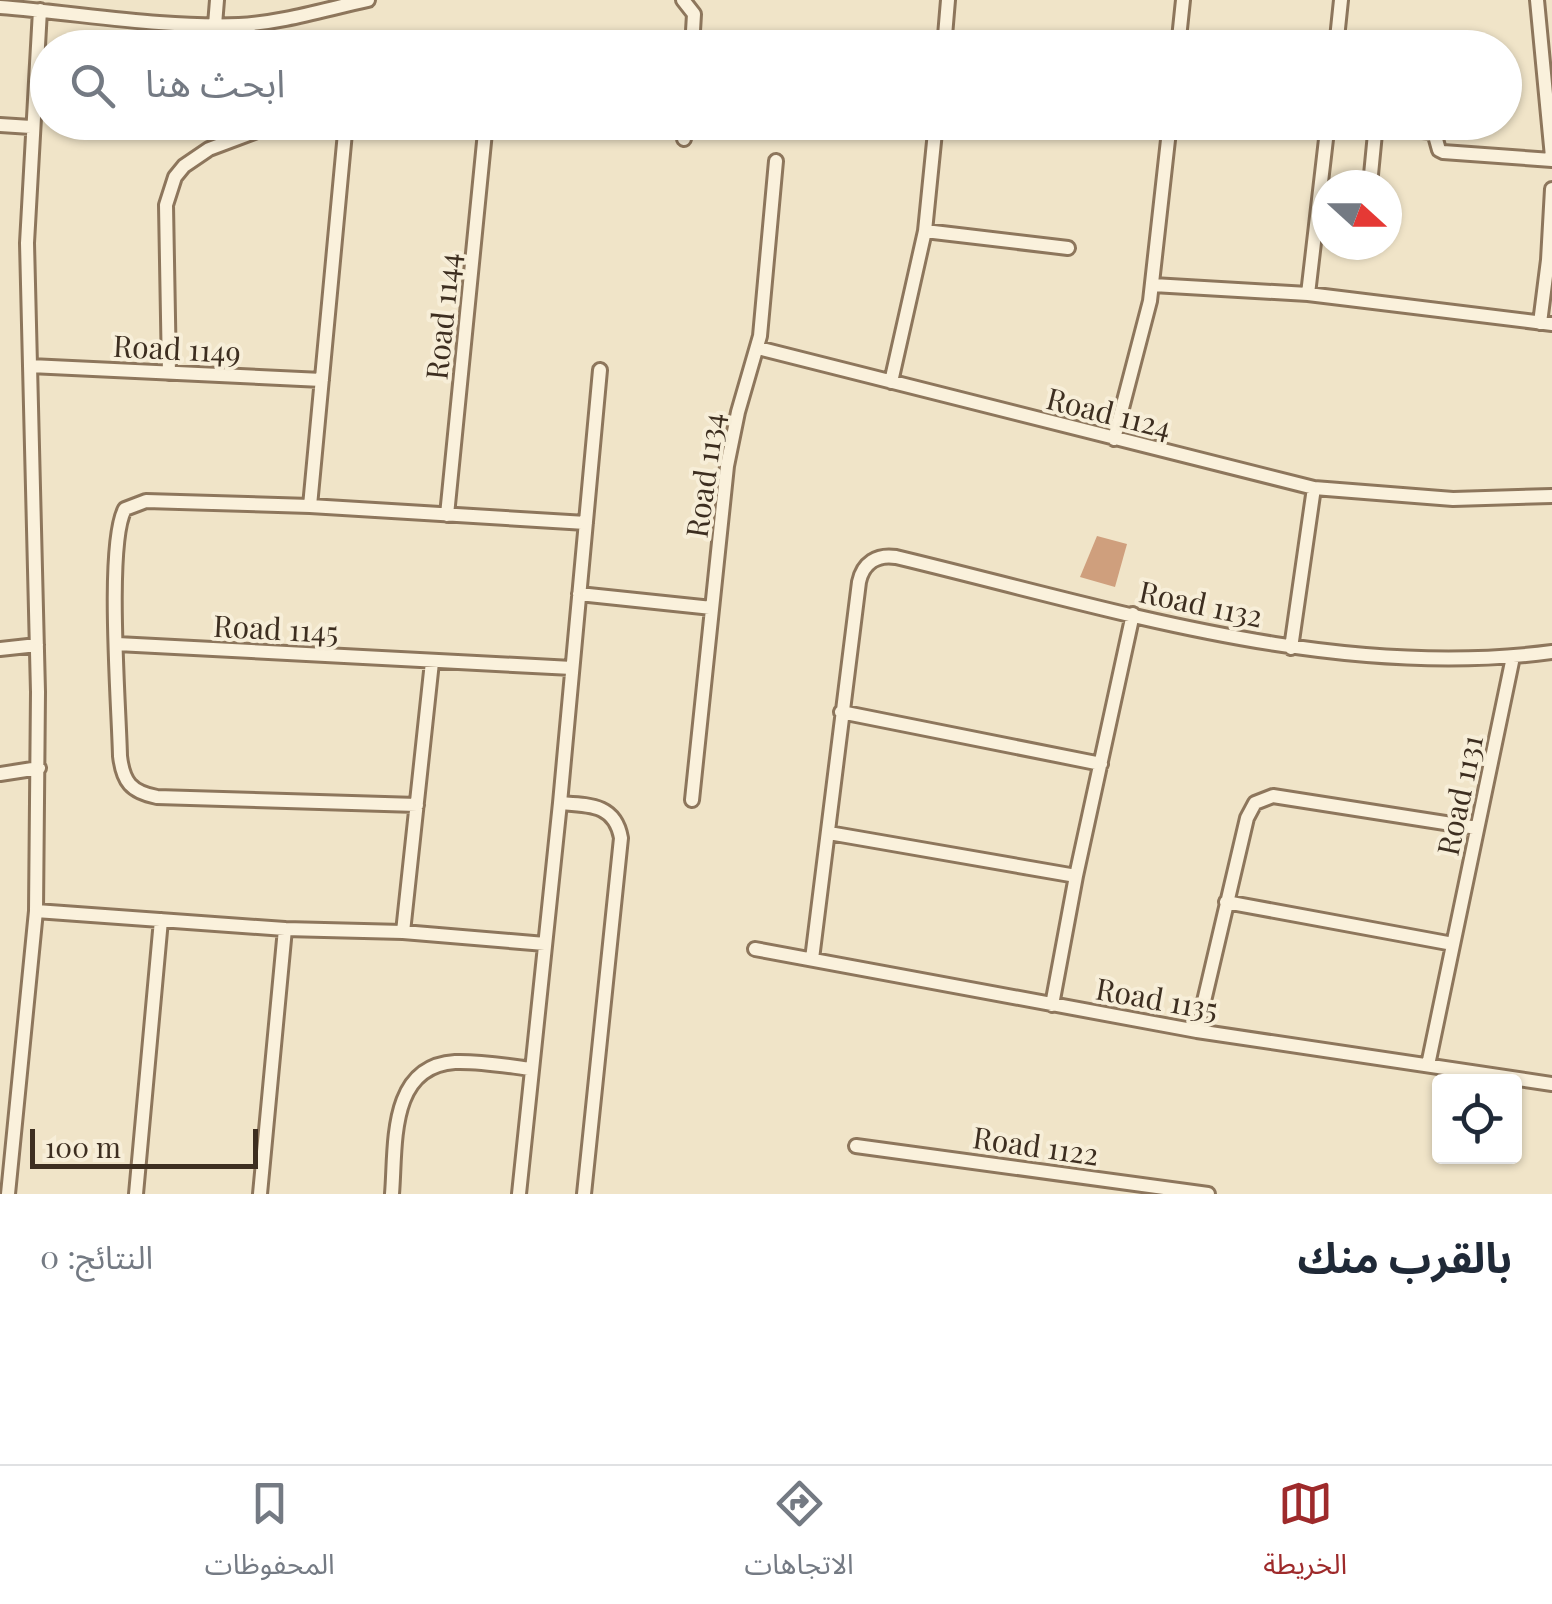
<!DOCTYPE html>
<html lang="ar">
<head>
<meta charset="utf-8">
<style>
	:root { --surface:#fff; --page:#f2f2f3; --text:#1f2937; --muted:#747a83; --line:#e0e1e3; --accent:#9e2a2b }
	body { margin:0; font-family:"Playfair Display","Noto Sans Arabic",serif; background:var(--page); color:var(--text); direction:rtl }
	.controls { position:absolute; right:30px; bottom:30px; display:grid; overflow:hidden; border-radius:10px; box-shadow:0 2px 8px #0004 }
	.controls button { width:90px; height:90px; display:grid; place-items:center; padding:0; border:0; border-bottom:2px solid var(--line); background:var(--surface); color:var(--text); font:50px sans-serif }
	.compass { position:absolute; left:1312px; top:170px; width:90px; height:90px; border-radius:50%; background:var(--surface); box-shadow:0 2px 8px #0004; rotate:111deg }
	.scale { position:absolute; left:30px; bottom:25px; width:228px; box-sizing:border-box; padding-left:10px; border:5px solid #3d2e20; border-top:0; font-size:28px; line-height:35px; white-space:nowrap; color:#3d2e20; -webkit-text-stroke:8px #f7eed8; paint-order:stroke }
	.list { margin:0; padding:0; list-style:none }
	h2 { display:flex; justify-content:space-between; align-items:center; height:130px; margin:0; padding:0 40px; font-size:42px }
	h2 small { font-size:32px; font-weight:400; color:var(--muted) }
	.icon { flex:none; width:55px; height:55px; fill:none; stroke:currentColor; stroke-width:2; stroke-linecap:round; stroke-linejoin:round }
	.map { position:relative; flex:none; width:1552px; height:1194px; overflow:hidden; direction:ltr }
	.search { position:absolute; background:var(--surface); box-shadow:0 2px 8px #0004; left:30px; right:30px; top:30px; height:110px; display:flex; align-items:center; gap:25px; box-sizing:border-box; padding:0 35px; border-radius:55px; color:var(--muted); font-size:38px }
	.sheet { height:270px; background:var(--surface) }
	nav { display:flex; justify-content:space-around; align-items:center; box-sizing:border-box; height:140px; border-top:2px solid var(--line); background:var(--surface); font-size:28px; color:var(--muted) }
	nav a { display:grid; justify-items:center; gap:5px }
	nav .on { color:var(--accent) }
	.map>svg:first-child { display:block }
	.building { fill:#cf9f7d }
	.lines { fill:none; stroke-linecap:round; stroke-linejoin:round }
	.street-casing { stroke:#8d765c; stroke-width:18 }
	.street { stroke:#faf1dc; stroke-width:12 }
	.labels { text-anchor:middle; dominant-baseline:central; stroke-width:8; stroke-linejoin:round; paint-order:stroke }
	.street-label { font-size:30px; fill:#3d2e20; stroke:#f7eed8 }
</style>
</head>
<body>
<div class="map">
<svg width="1552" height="1194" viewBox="0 0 1552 1194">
	<rect width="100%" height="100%" fill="#f0e4c8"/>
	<path class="building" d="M1097 536 1127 544 1115 587 1080 577Z"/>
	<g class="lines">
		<g class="street-casing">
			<path id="street" d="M683 0 694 14 692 48
				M1537 0 1552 157
				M0 7C79 13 160 28 239 25 282 23 326 9 368 0
				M215 25 217 0
				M944 48 948 0
				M1178 48 1183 0
				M1336 48 1341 0
				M1328 123 1434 132 1439 150 1443 152 1552 160
				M0 125 31 127
				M684 139 686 122
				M1370 185 1376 123
				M925 231 1068 248
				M1153 285 1308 294 1552 324
				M1308 294 1328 122
				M1540 323 1548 260 1552 189
				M758 348 1314 488 1453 499 1552 496
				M30 366 322 380
				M169 373 166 205 175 177 184 166 209 149 281 122
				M891 382 925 231 936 122
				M1114 439 1150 301 1170 122
				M310 506 346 122
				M447 515 486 122
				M579 594 712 608
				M117 644 572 668
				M1291 648 1314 488
				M0 649 37 645
				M841 712 1101 764
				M0 774 39 768
				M692 800 727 466 738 412 760 336 776 161
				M560 803C589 805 615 804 621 838L584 1194
				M417 805 157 797C131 792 123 782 120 756 119 708 106 543 125 509L146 501 310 506 586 523
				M829 833 1076 876
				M1226 902 1453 944
				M36 911 285 929 403 932 545 944
				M403 932 432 662
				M755 949 1197 1031 1552 1084
				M812 959 859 582C863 563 877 554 896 557 1109 608 1331 681 1552 652
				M1052 1005 1076 876 1133 614
				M1197 1031 1247 818 1255 803 1273 796 1477 828
				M1428 1065 1513 657
				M856 1146 1208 1194
				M8 1194 36 911 38 692 27 243 40 10
				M136 1194 161 920
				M260 1194 285 929
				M392 1194C396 1146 388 1066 455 1062 480 1061 507 1066 532 1069
				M519 1194 560 803 600 370"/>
		</g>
		<use href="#street" class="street"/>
	</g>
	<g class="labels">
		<g class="street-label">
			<text transform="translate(442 316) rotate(-84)">Road 1144</text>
			<text transform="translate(177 348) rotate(3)">Road 1149</text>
			<text transform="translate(1109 412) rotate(14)">Road 1124</text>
			<text transform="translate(704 475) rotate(-82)">Road 1134</text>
			<text transform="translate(1201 603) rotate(12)">Road 1132</text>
			<text transform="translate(276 628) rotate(3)">Road 1145</text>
			<text transform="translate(1459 795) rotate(-78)">Road 1131</text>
			<text transform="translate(1157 998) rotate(10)">Road 1135</text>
			<text transform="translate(1036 1145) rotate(8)">Road 1122</text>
		</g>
	</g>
</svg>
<div class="controls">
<button><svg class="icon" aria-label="locate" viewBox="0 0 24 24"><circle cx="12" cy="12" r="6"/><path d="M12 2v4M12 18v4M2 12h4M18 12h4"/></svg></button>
</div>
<svg class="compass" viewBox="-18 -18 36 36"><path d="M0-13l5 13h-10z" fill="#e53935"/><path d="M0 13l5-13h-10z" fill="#747a83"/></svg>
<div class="scale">100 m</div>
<div class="search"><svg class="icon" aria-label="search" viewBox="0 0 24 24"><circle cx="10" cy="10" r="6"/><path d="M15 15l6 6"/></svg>ابحث هنا</div>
</div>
<section class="sheet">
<h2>بالقرب منك<small>النتائج: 0</small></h2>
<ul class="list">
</ul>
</section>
<nav>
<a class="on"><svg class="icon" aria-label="map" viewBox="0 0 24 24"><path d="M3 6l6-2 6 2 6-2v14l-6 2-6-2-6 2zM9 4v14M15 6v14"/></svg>الخريطة</a>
<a><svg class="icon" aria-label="directions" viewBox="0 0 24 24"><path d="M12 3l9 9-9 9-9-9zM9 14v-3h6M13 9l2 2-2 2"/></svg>الاتجاهات</a>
<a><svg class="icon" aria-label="saved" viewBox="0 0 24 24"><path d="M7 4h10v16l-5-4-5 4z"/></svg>المحفوظات</a>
</nav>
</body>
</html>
